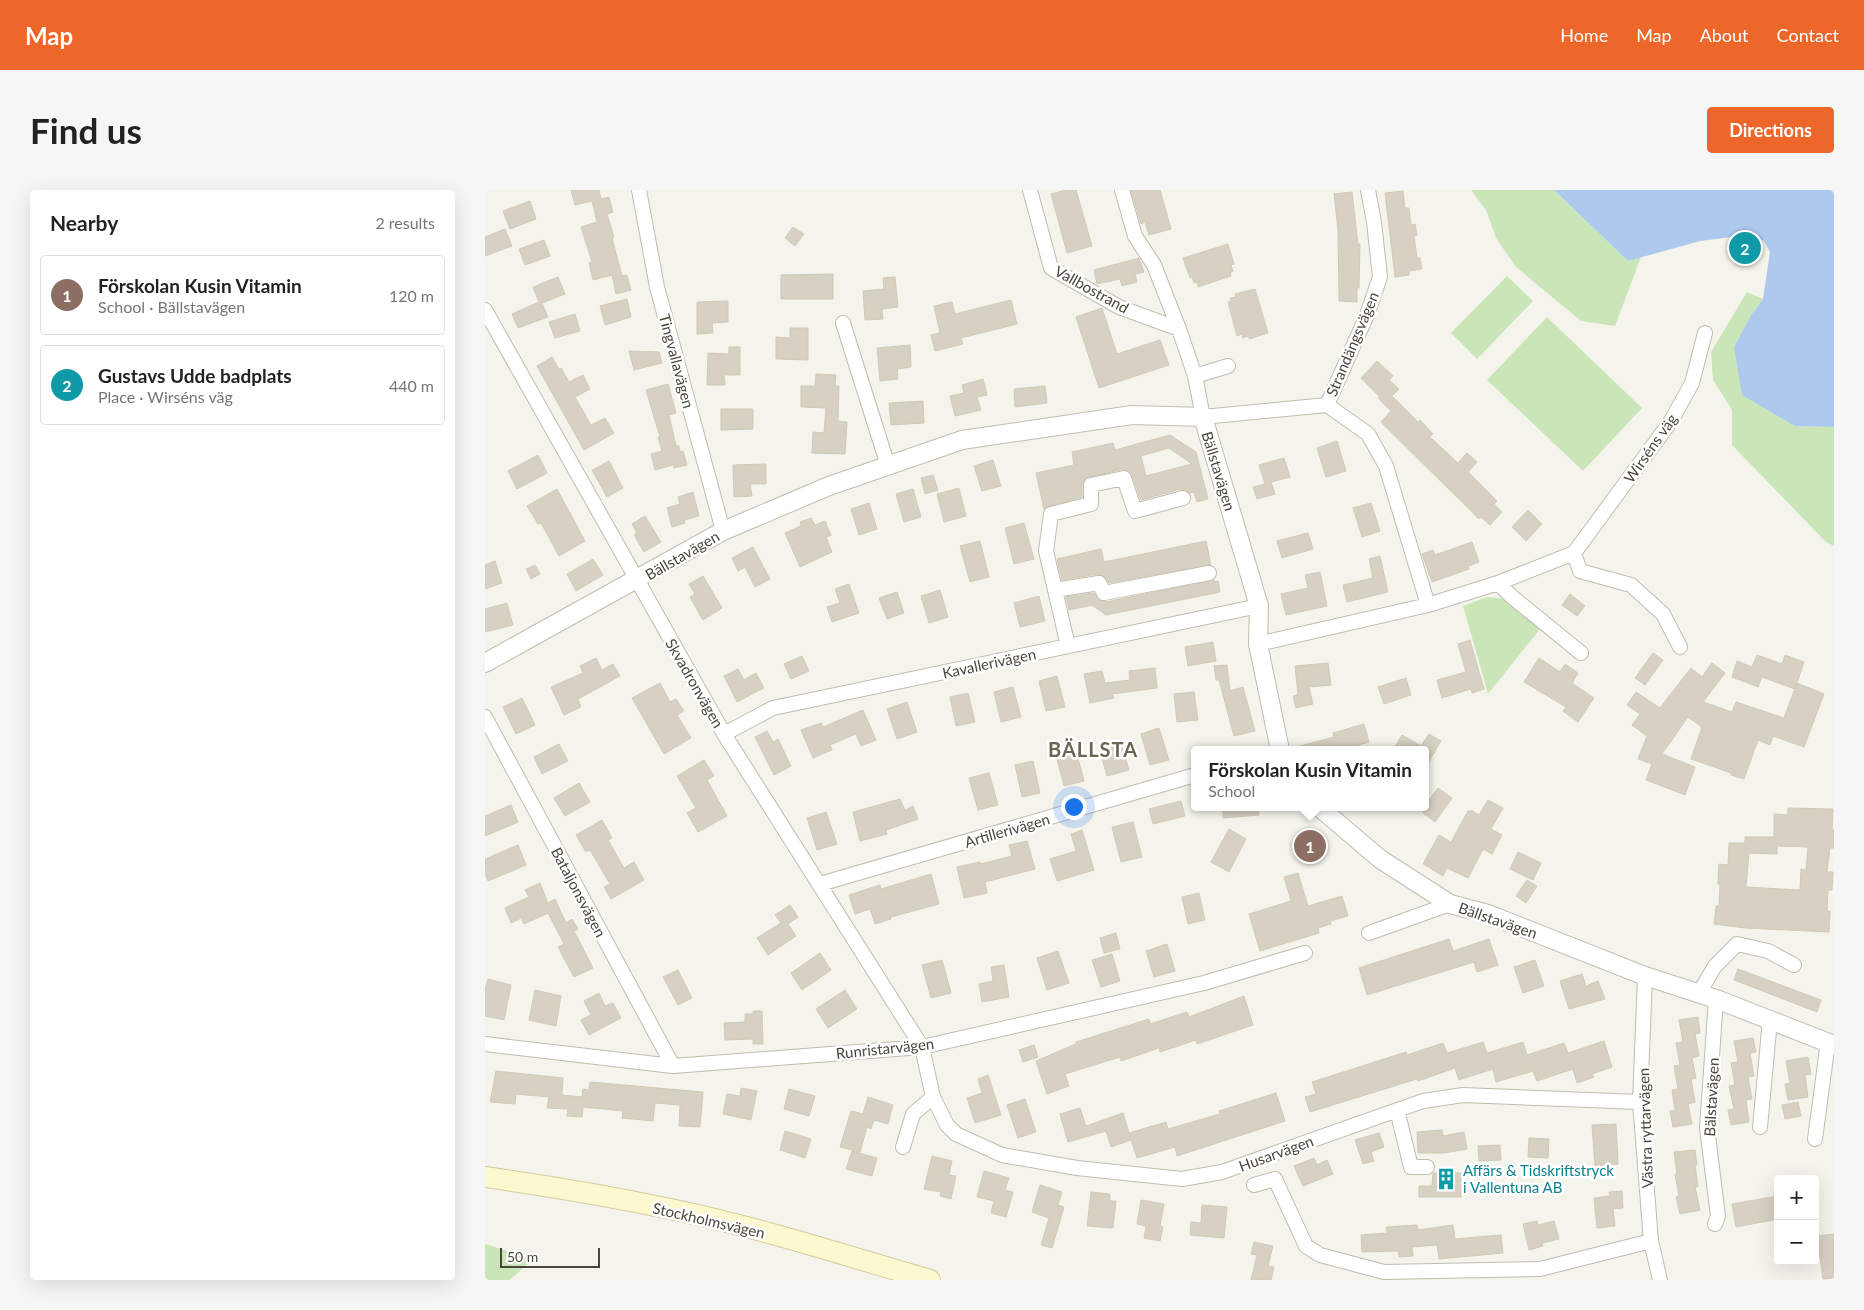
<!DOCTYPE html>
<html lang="en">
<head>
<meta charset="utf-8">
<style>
	:root { --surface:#fff; --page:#f6f6f6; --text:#222; --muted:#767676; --line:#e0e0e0; --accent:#ed662a }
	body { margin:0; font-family:Lato,sans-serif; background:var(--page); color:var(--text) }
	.controls { position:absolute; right:15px; bottom:15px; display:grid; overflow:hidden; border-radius:5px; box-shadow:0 5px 20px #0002 }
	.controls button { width:45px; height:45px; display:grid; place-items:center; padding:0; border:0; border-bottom:1px solid var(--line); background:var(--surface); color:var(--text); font:25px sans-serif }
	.scale { position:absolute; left:15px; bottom:12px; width:100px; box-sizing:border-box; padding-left:5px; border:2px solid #49463a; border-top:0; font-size:14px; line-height:18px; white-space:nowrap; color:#49463a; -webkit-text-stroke:4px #fff; paint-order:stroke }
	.you { position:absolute; left:588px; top:616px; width:18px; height:18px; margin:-12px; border:4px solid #fff; border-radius:50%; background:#1a73e8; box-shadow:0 0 0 8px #1a73e833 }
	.badge { display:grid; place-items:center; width:32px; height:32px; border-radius:50%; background:var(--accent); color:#fff; font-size:16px; font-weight:700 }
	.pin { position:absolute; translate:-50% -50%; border:2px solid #fff; box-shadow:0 1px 5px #0006 }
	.popup { position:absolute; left:706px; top:556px; width:238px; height:65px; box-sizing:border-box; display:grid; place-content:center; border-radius:5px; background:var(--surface); filter:drop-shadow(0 1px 4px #0005); font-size:16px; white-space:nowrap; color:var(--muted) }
	.popup b { font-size:19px; color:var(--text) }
	.popup::after { content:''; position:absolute; left:50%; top:100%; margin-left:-10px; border:10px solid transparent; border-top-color:var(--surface) }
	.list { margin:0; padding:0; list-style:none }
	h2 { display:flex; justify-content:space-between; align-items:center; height:65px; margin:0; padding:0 20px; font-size:21px }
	h2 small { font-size:16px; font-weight:400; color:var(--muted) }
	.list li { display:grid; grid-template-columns:32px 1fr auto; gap:15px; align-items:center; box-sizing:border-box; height:80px; margin:0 10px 10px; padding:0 10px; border:1px solid var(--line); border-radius:5px }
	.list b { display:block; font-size:19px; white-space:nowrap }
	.list p { margin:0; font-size:16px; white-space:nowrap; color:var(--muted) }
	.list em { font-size:16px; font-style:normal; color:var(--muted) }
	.map { position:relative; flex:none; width:1349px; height:1090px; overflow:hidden; border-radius:5px }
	header { display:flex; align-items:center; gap:30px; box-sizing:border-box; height:70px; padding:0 25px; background:var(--accent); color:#fff }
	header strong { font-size:24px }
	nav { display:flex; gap:28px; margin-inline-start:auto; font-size:18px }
	.intro { display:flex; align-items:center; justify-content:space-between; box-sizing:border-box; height:120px; padding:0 30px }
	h1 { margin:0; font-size:35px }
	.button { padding:12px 22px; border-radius:5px; background:var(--accent); color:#fff; font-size:18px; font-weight:700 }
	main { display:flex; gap:30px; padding:0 30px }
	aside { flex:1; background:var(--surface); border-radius:5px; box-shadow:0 5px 20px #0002 }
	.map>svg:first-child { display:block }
	.green { fill:#cae6b8 }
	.sand { fill:#f6f3cb }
	.water { fill:#adc9ed }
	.building { fill:#d6d1c2; stroke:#d1cab5; fill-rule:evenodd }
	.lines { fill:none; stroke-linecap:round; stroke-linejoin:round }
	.minor-casing { stroke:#c0bdaf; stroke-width:16 }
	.tertiary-casing { stroke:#c0bdaf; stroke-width:20 }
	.secondary-casing { stroke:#d2cc9e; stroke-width:22 }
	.minor { stroke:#fff; stroke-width:14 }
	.tertiary { stroke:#fff; stroke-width:18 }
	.secondary { stroke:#fcf8cf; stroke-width:20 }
	.labels { text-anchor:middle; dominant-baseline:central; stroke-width:5; stroke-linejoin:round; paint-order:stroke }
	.street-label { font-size:15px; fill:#49463a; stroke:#fff }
	.culture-label { font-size:15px; fill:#0d838f; stroke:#fff; text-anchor:start }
	.district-label { font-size:20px; font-weight:bold; letter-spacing:1px; fill:#6b6551; stroke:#fff }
</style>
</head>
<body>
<header>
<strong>Map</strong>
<nav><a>Home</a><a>Map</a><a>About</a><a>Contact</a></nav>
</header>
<div class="intro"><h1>Find us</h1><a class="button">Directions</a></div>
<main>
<aside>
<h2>Nearby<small>2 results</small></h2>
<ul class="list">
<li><span class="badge" style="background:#8d6e63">1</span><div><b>Förskolan Kusin Vitamin</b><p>School · Bällstavägen</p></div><em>120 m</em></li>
<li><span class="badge" style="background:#0f9aa8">2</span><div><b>Gustavs Udde badplats</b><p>Place · Wirséns väg</p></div><em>440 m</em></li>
</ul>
</aside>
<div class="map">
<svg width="1349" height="1090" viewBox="0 0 1349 1090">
	<rect width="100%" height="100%" fill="#f5f4ec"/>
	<path class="green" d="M986 0H1069L1143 71 1156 67 1130 136 1096 131 1031 77 1011 48 1001 20Z
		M1022 86 1048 111 992 169 966 143Z
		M1262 102 1278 109 1266 125 1249 157 1309 236 1349 237V356L1341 352 1247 255V220L1228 190 1226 162Z
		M1062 127 1157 218 1098 281 1002 190Z
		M1002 407 1020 409 1055 439 1003 504 978 416Z
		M0 1054 48 1069 25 1090H0Z"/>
	<path class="sand" d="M1263 45 1272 48 1263 62 1247 53 1250 46Z"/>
	<path class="water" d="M1069 0H1349V237L1310 236 1257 205 1249 157 1266 125 1278 109 1285 62 1279 51 1263 45 1215 51 1143 71Z"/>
	<path class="building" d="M86 0H114L116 9 124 7 128 22 122 24 129 47 127 48 137 86 142 85 146 100 131 104 127 85 108 90 104 73 107 72 96 37 112 32 107 11 90 15Z
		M581 0H591L607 56 582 63 566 4Z
		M646 0H675L686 39 664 45 660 32 656 34Z
		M918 1 920 18H924L926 35 930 34 932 45 929 46 932 68H935L937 79 924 81V85L910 87 900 3Z
		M867 2 873 54H875L874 98H872V112L854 111 853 40 849 4Z
		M45 11 51 29 25 39 18 21Z
		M308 37 319 44 310 56 300 48Z
		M20 39 27 56 0 66V47Z
		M59 50 65 66 40 75 34 59Z
		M743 54 749 74 746 75 748 81 745 82 746 86 713 97 712 92 709 93 707 87 705 88 698 68Z
		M654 68 659 82 650 84 652 92 637 96 635 89 612 94 609 80Z
		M348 84V109H296V85Z
		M73 87 80 104 57 113 63 127 33 138 27 124 54 112 48 97Z
		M410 87 413 117 397 119 398 129 380 130 378 101 399 99 398 88Z
		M770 99 783 143 764 149V146L758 148 757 144 752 146 743 112 746 111 745 108 751 107 750 104Z
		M142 109 146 127 120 135 115 116Z
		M526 110 532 134 476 148 478 154 450 161 446 145 455 143 449 116 467 112 470 124Z
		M243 111V132L227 133 228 143 212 144V112Z
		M617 118 632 164 675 150 684 175 614 198 591 127Z
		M90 124 95 141 70 148 64 132Z
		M305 138H323V170L291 169V147L305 148Z
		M425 155 426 177 412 179 413 189 395 191 392 158Z
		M244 157H255V185H239L240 195H222L223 163 244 164Z
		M144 161 174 162 177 173 149 180Z
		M67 167 74 179 76 178 84 192 98 185 105 199 90 207 106 235 120 228 129 243 99 260 52 176Z
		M892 171 908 186 904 190 914 199 907 206 933 232 935 230 948 244 945 247 973 273 982 263 992 272 983 282 1012 311 1009 314 1017 322 1005 335 996 327 994 329 896 232 906 221 893 208 895 207 876 188Z
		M331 184 351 185 350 196H354L353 231 362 232 360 264 327 263 328 242 339 243 341 218 316 217V196H330Z
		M498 189 502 205 492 207 496 220 470 226 465 206 479 203 477 195Z
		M183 194 191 223 184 225 191 256H194L195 262 198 261 202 275 189 278 188 275 170 280 166 264 177 261 173 247H175L161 200Z
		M560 196 562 213 530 217 529 199Z
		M438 211 439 233 406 235 404 213Z
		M236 219H268V239L236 240Z
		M685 245 711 262 723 309 712 312 709 302 705 303 701 300 696 299 656 310 647 285 645 281 638 279 601 288 597 295V307L564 316 559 319 551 283 589 275 587 262 628 253 630 260ZM684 258 707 274 661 286 656 266Z
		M852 251 861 281 841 287 832 258Z
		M53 265 62 283 32 299 23 281Z
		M799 268 805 287 786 292 790 304 772 309 768 297 780 294 774 275Z
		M508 270 516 296 497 301 489 276Z
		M124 271 138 298 122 307 107 280Z
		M281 274V294H265L267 306 249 307 248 275Z
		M448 285 453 300 440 304 436 288Z
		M474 298 481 326 459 332 452 304Z
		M72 299 100 351 74 366 56 333 53 334 42 316Z
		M428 299 436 327 419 332 411 304Z
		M208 302 214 326 199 330 200 333 187 337 182 318 195 314 193 307Z
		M384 313 392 339 374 345 366 319Z
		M886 313 895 341 877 347 868 318Z
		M1043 320 1057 334 1041 351 1027 337Z
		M160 326 176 352 159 362 149 345 152 343 147 334Z
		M326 328 330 335 340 331 346 345 341 347 347 362 315 377 300 343 316 336 315 332Z
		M539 333 549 369 529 374 520 338Z
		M823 343 828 359 797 368 792 351Z
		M495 351 504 387 485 392 475 356Z
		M721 351 726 375 624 393 618 386 613 384 577 390 572 369 616 359 619 372Z
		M987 352 994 372 983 376 984 379 947 392 937 364 948 360 950 365Z
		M268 357 285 389 270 397 260 377 253 381 247 368Z
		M895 366 903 402 862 412 858 395 888 388 884 369Z
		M108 369 118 385 91 401 82 384Z
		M10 371 17 393 0 399V375Z
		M50 375 55 384 46 389 41 379Z
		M835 382 842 416 801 425 796 404 823 398 820 385Z
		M218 386 237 418 218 430 205 407 210 404 204 394Z
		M729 390 730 392 733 391 735 402 621 425 607 415 584 420 581 407 609 403 615 410 621 412Z
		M364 394 374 423 347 432 342 417 355 413 350 399Z
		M455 400 463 427 444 433 436 406Z
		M412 402 419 423 402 429 394 408Z
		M1085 404 1100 416 1092 426 1077 415Z
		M554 406 560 431 535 437 529 413Z
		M22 413 28 435 0 442V419Z
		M985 450 999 499 987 503 986 499 957 508 952 490 981 482 973 454Z
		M728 452 731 471 703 476 700 457Z
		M1168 463 1178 470 1160 495 1150 488Z
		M1272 465 1297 474 1300 465 1319 472 1310 499 1277 487 1273 497 1247 487 1252 471 1267 477Z
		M317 466 324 481 306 489 299 474Z
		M111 468 117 480 128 474 135 486 93 509 96 517 79 525 66 497 98 483 95 476Z
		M1054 468 1075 482 1080 474 1093 483 1087 493 1109 508 1093 532 1078 521 1081 517 1039 492Z
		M843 473 846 495 824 497 828 514 811 518 808 506 813 505 810 476Z
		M1227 473 1240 483 1218 512 1247 522 1251 512 1299 528 1312 493 1339 504 1319 557 1288 546 1285 555 1273 550 1259 589 1246 585V583L1206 569 1217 537 1203 527 1177 564 1210 577 1200 605 1161 590 1167 574 1153 569 1162 546 1147 535 1155 524 1142 515 1151 502 1175 518 1206 478 1217 487Z
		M742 475 745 501 758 497 770 541 749 546 734 490H731L729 476Z
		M670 478 672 498 627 504 629 508 605 513 599 484 617 481 620 493 645 490 644 481Z
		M253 479 259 490 271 483 279 498 252 512 239 486Z
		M572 486 580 517 561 521 554 491Z
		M921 488 926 505 899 514 893 497Z
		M175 493 185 512 191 509 199 521 192 525 206 548 179 564 147 508Z
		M528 497 536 527 516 532 509 502Z
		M709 502 713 530 692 532 689 504Z
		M483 503 490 532 471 536 465 507Z
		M37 508 50 535 31 544 18 517Z
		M422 512 432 542 412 549 402 519Z
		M378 520 391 550 376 556 371 544 345 555 347 560 328 568 316 540 336 533 338 537Z
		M879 534 884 552 858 560H815V556L849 547 848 543Z
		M674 538 684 570 665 575 656 544Z
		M282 541 288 552 293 549 306 576 289 585 270 547Z
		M944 544 956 551 940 578V560H908L917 545 936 556Z
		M635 551 644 580 622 586 614 558Z
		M74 554 83 571 57 584 49 567Z
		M591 560 599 591 579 596 571 565Z
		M219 570 229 586 222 590 242 626 213 642 202 623 211 618 192 586Z
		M548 571 555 603 537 607 530 575Z
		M504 583 513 615 493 620 484 588Z
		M94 593 105 612 80 626 69 608Z
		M953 598 967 608 950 632 938 623V618Z
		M415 609 420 620 428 616 433 629 401 640 402 644 375 651 368 622Z
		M1003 610 1018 618 1006 639 1017 645 1007 664 998 659 983 688 962 678 958 686 938 674 954 645 966 652 983 621H988L994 625Z
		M696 611 700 626 668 634 664 619Z
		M26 615 33 632 0 646V626Z
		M738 617H773L774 625 738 628Z
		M1303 618 1348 619 1347 639 1349 640V658H1345L1342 682H1348L1347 700H1343L1342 721H1345L1344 742 1260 738 1229 734 1231 716H1234L1235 694H1233L1234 674 1243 675 1244 653H1260V647H1289V624L1303 625ZM1292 656 1323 657 1321 680 1316 679 1315 700 1261 697 1264 663 1292 664Z
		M341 622 352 654 332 660 322 628Z
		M117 630 127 648 123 650 139 678 149 672 159 690 126 709 119 697 125 694 105 660 101 662 91 645Z
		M648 632 657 667 636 672 627 637Z
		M744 639 761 649 744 682 726 672Z
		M597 640 609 680 572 691 565 669 591 661 586 644Z
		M542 651 550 679 500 692 502 703 479 708 472 677 495 672 496 674 527 666 524 655Z
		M33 655 41 675 3 691 0 683V669Z
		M1033 662 1056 673 1048 690 1025 679Z
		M813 683 823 716 857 706 863 726 845 731 846 734 833 738 834 743 775 761 764 724 806 711 799 687Z
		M446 684 454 714 406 727V729L390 734 385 719 370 724 364 705 395 695 396 699Z
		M1042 690 1052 696 1041 713 1031 706Z
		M55 693 63 713 70 709 81 733 87 729 93 739 89 741 108 778 89 787 73 757 79 754 63 723 39 734 36 728 26 733 20 718 44 707 40 700Z
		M714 703 720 730 703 734 697 707Z
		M305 715 313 727 303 734 311 746 283 765 272 748 296 733 290 725Z
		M631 743 635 759 619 763 615 748Z
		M964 749 968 761 1004 749 1013 775 992 782 989 772 882 805 874 778Z
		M682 754 690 781 669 787 661 761Z
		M573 761 584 793 562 800 552 768Z
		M335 763 346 780 317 800 306 783Z
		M627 764 635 791 616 797 607 770Z
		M457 770 466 803 446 808 437 775Z
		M1050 770 1059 796 1038 803 1029 777Z
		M519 775 524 807 497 812 494 794 508 791 506 777Z
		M1253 779 1336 810 1332 822 1249 790Z
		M193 780 207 808 193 815 178 787Z
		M1097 784 1101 796 1113 791 1120 809 1084 819 1075 791Z
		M3 789 26 795 19 830 0 826V799Z
		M50 800 76 806 71 836 44 830Z
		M360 800 372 819 343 838 331 819Z
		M114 803 120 816 128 813 136 828 104 845 96 830 106 825 99 811Z
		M759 806 768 835 712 854 711 850 675 862 674 858 636 871 635 867 580 884 584 896 562 904 551 871 591 854V852L664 829 665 834 702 822 704 827Z
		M268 821H277L278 854H268V849L240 850 239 833 260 832V824H268Z
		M1213 827 1215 843 1210 844 1214 866 1207 868 1211 888 1206 889 1210 912 1203 914 1207 934 1188 937 1185 921 1190 920 1187 900 1193 899 1189 876 1195 875 1191 853 1198 852 1194 830Z
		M1268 848 1271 862 1265 863 1269 886 1263 887 1267 909 1261 910 1264 932 1246 935 1243 920 1249 919 1244 896 1250 895 1246 873 1253 872 1249 851Z
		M1119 851 1127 877 1107 884 1109 887 1092 893 1088 879 1052 891 1048 881 1011 892 1008 879 974 890 970 878 933 891 932 889 825 922 820 907 831 904 827 892 921 862 922 865 958 853 962 863 998 852 1002 863 1038 852 1042 865 1079 853 1083 863Z
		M549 855 553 867 538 872 534 860Z
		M1323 867 1326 884 1320 885 1323 907 1303 910 1300 894 1305 893 1301 871Z
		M11 881 78 888 77 905 97 907 98 899 104 900 105 892 218 902 215 937 194 936 195 915 170 913 168 931 137 928 138 921 98 917 97 927 82 926 83 919 62 918 64 907 31 904 30 914 5 912Z
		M503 885 516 925 490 933 482 908 497 903 493 889Z
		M256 898 272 901 266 930 238 924 242 904 255 906Z
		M304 899 330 906 324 926 299 919Z
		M791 903 800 931 692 966 690 957 652 968 644 943 681 932 683 939 735 924 734 921Z
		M383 907 408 915 403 934 389 930 386 939 382 937 375 962 355 957 366 921 378 924Z
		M540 909 551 942 533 948 522 915Z
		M1313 912 1316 926 1300 929 1297 915Z
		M595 918 601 936 638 923 646 950 626 957 621 941 583 952 575 924Z
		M1131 934 1133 974 1110 976 1107 935Z
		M957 940 958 946 979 942 982 959 959 963H933L932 942Z
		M300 941 326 949 320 968 295 960Z
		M894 943 899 957 886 962 889 971 878 974 870 950Z
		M1044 948 1064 949 1063 968 1043 967Z
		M1015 955 1016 970 994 971 993 956Z
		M1210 960 1212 975H1210L1213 997H1210L1215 1020 1195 1024 1191 1007 1194 1006 1190 984H1192L1189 962Z
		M367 961 392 968 387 986 361 979Z
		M447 966 467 971 464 985 471 986 466 1009 455 1006 456 1002 439 999Z
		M829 968 832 975 842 970 848 984 818 996 809 976Z
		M499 981 524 988 520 1000 528 1002 521 1027 506 1023 509 1011 492 1007Z
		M948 983H976V1007H934V996H947Z
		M555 995 577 1002 573 1015 579 1017 567 1058 556 1055 564 1028 547 1022Z
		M1137 1001 1138 1018 1128 1019 1130 1036 1112 1038 1109 1008 1125 1006 1124 1002Z
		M606 1002 625 1004V1011H631L628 1038 602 1036Z
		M1293 1006V1029L1251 1037 1247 1014Z
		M656 1010 679 1014 675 1036 678 1037 675 1051 659 1048 661 1036 652 1034Z
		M717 1015 742 1017 739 1048 705 1045 706 1032 716 1033Z
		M1052 1031 1053 1035 1069 1031 1074 1049 1057 1053 1058 1056 1044 1060 1038 1034Z
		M932 1035 933 1040 968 1035 970 1049 1016 1045 1018 1063 954 1069 952 1055 927 1057 928 1066 914 1067 913 1061 877 1062 876 1045 902 1043 901 1037Z
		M1349 1044V1088L1338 1089 1335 1067 1330 1066V1046Z
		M769 1052 788 1056 783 1076 789 1077 786 1090H766L772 1065 766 1064Z"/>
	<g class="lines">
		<g class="minor-casing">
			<path id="minor" d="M154 0 172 97 238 341
				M545 0 566 78 634 117 694 139 710 186 718 227 842 215 882 125 895 87 889 32 883 0
				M637 0 650 46 669 75 694 139
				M0 120 239 544 437 857 448 907 462 935 471 944 517 965 592 978 697 989 737 982 938 911 978 905 1155 912
				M358 133 403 276
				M710 186 743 176
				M1089 363 1095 381 1146 395 1178 424 1195 457
				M1013 393 1026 406 1096 463
				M570 400 614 393 619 403 724 383
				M943 415 1013 393 1089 363 1186 231 1207 193 1220 143
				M773 454 943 415 901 276 883 244 842 215
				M583 456 561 361 566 324 606 314V295L639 288 650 321 698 308
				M0 527 188 876
				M239 544 288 518 774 416
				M335 694 710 585
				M884 743 965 714
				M1160 786 1155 912 1166 1051 1175 1090
				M1214 803 1230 776 1252 754 1283 761 1309 775
				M0 854 188 876 437 857 719 793 820 763
				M912 920 926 977H942
				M1275 937 1285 830
				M1330 949 1343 852
				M418 957 428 924 448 907
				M769 995 790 989 821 1056 835 1065 899 1082 1055 1079 1166 1051
				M1230 1034 1233 1026 1222 938 1231 809"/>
		</g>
		<g class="tertiary-casing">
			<path id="tertiary" d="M0 473 238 341 344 296 477 250 647 225 718 227 774 416 773 454 795 560
				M834 617 895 669 965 714 1003 724 1160 786 1231 809 1349 855"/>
		</g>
		<g class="secondary-casing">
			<path id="secondary" d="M0 987C65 996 130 1007 195 1021 279 1039 362 1066 445 1090"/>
		</g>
		<use href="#minor" class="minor"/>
		<use href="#tertiary" class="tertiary"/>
		<use href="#secondary" class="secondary"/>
	</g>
	<defs>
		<g id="building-bare" transform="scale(1.725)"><path d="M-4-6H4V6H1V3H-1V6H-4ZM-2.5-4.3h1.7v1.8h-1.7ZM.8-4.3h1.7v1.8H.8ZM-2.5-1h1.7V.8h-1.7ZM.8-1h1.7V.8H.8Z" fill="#0f9aa8" stroke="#fff" stroke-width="2.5" paint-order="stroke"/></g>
	</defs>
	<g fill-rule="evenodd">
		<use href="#building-bare" x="961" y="989"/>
	</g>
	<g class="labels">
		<g class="street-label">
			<text transform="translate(607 99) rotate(29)">Vallbostrand</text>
			<text transform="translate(867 154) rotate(-67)">Strandängsvägen</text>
			<text transform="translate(192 171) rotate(75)">Tingvallavägen</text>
			<text transform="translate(1165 258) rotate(-55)">Wirséns väg</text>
			<text transform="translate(734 281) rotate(73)">Bällstavägen</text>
			<text transform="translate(197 365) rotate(-30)">Bällstavägen</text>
			<text transform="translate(504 473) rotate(-12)">Kavallerivägen</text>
			<text transform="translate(210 493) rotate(60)">Skvadronvägen</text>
			<text transform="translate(522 640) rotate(-16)">Artillerivägen</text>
			<text transform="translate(94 702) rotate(62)">Bataljonsvägen</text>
			<text transform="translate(1013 730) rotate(19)">Bällstavägen</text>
			<text transform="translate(400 858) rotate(-6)">Runristarvägen</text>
			<text transform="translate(1226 907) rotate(-87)">Bälstavägen</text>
			<text transform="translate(1160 938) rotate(-92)">Västra ryttarvägen</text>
			<text transform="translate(791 963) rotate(-20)">Husarvägen</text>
			<text transform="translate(224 1030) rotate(13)">Stockholmsvägen</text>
		</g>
		<g class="culture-label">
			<text x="978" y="980">Affärs &amp; Tidskriftstryck<tspan x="978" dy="17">i Vallentuna AB</tspan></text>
		</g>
		<g class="district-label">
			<text x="608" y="559">BÄLLSTA</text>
		</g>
	</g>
</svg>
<div class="controls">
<button>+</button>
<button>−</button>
</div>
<div class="scale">50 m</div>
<div class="you"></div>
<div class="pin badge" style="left:825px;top:656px;background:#8d6e63">1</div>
<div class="popup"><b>Förskolan Kusin Vitamin</b>School</div>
<div class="pin badge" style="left:1260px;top:58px;background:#0f9aa8">2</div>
</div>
</main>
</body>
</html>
